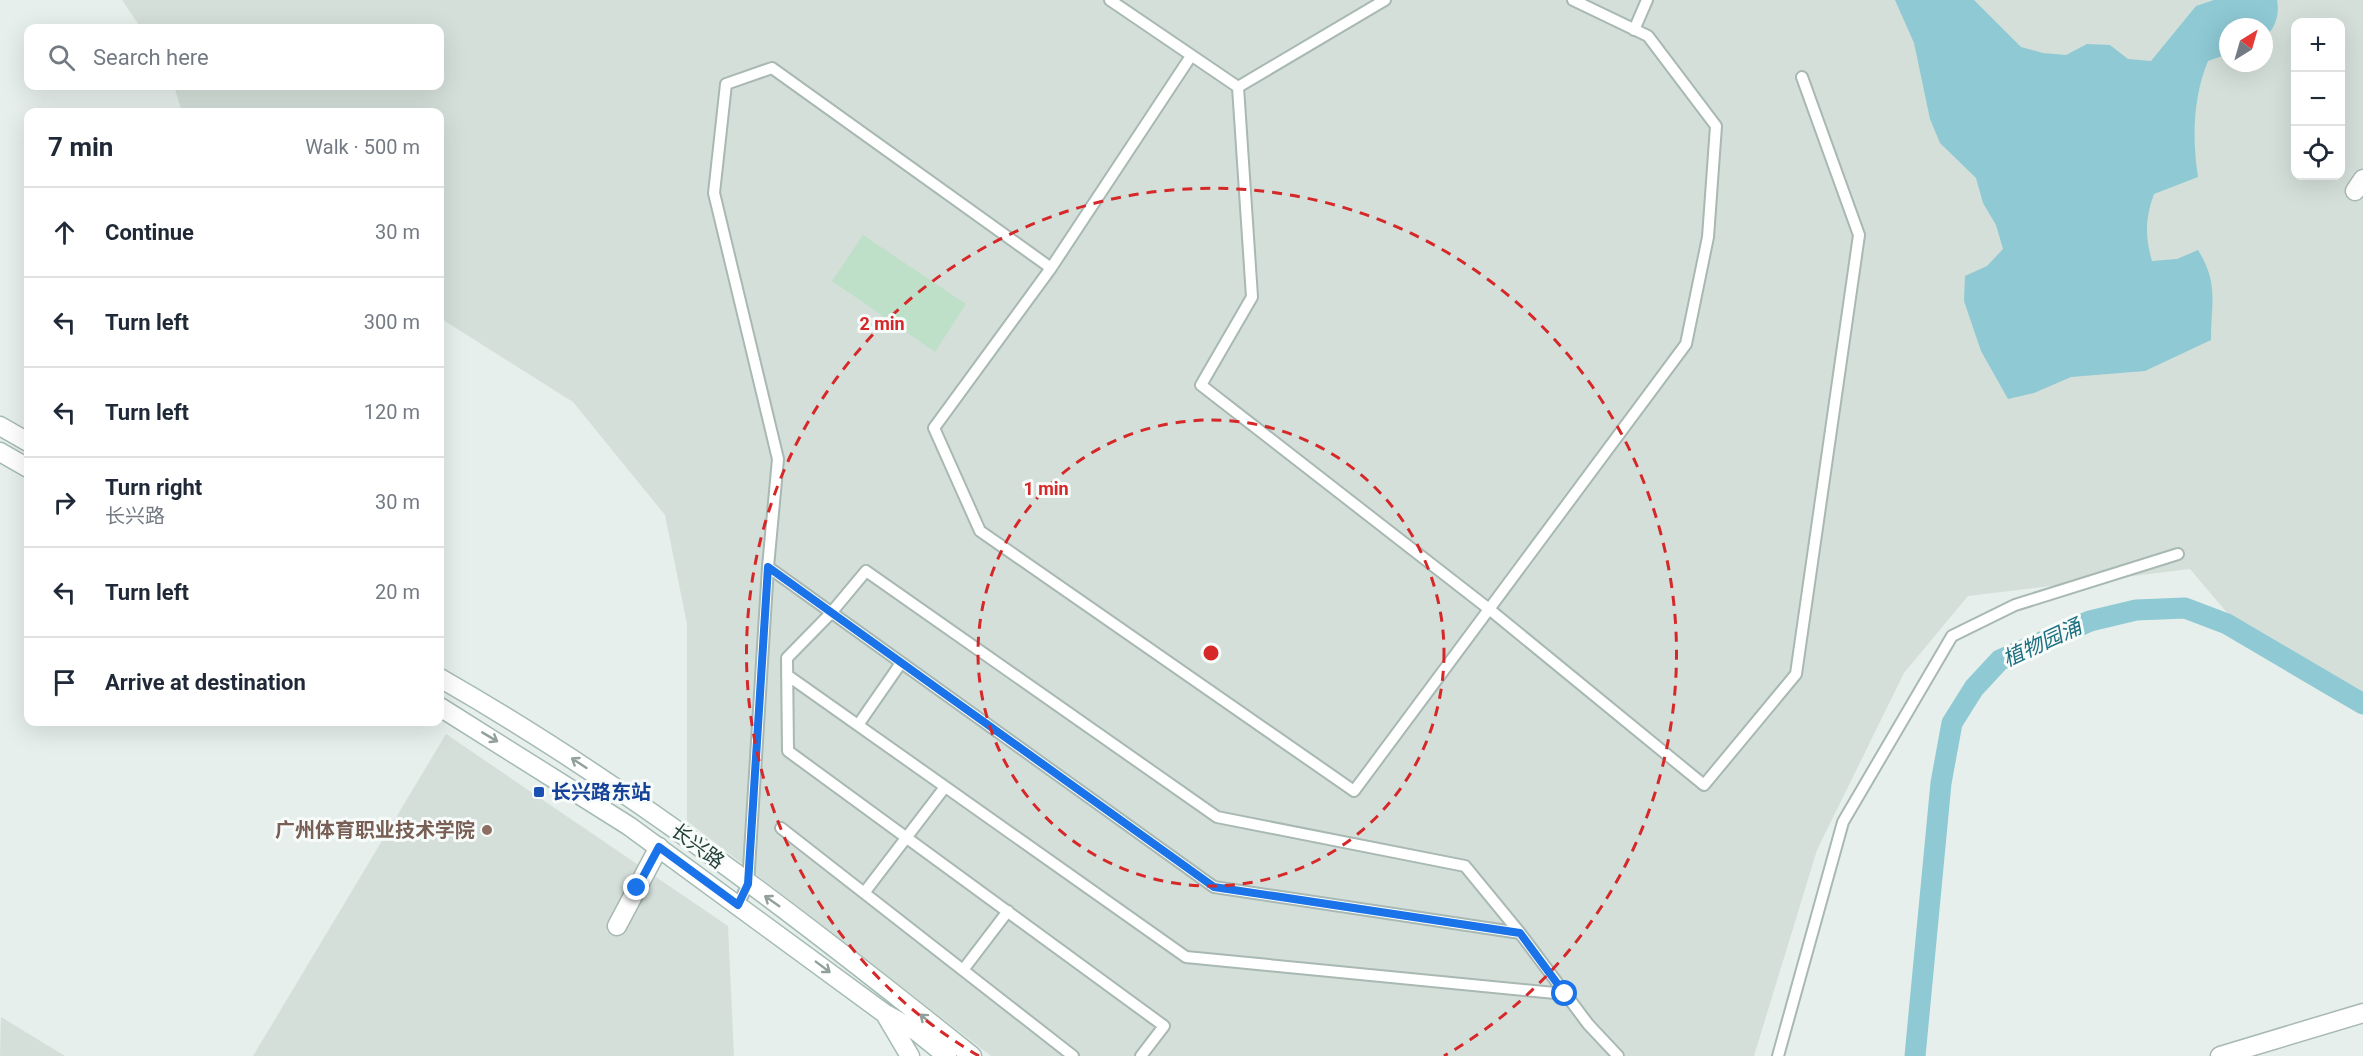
<!DOCTYPE html>
<html lang="en">
<head>
<meta charset="utf-8">
<style>
	:root { --surface:#fff; --page:#f6f6f7; --text:#1f2937; --muted:#747a83; --line:#e0e1e3 }
	body { margin:0; font-family:Roboto,"Noto Sans SC",sans-serif; background:var(--page); color:var(--text) }
	.controls { position:absolute; right:18px; top:18px; display:grid; overflow:hidden; border-radius:12px; box-shadow:0 6px 24px #0002 }
	.controls button { width:54px; height:54px; display:grid; place-items:center; padding:0; border:0; border-bottom:2px solid var(--line); background:var(--surface); color:var(--text); font:30px sans-serif }
	.compass { position:absolute; left:2219px; top:18px; width:54px; height:54px; border-radius:50%; background:var(--surface); box-shadow:0 6px 24px #0002; rotate:37deg }
	.stop { position:absolute; width:18px; height:18px; margin:-14px; border:4px solid #1a73e8; border-radius:50%; background:#fff }
	.stop.end { background:#1a73e8; border-color:#fff; box-shadow:0 2px 6px #0008 }
	.list { margin:0; padding:0; list-style:none }
	h2 { display:flex; justify-content:space-between; align-items:center; height:78px; margin:0; padding:0 24px; font-size:26px }
	h2 small { font-size:20px; font-weight:400; color:var(--muted) }
	.list li { display:grid; grid-template-columns:39px 1fr auto; gap:18px; align-items:center; box-sizing:border-box; height:90px; padding:0 24px; border-top:2px solid var(--line) }
	.list b { display:block; font-size:22px; white-space:nowrap }
	.list p { margin:0; font-size:20px; white-space:nowrap; color:var(--muted) }
	.list em { font-size:20px; font-style:normal; color:var(--muted) }
	.icon { flex:none; width:33px; height:33px; fill:none; stroke:currentColor; stroke-width:2; stroke-linecap:round; stroke-linejoin:round }
	.map { position:relative; flex:none; width:2363px; height:1056px; overflow:hidden }
	.search { position:absolute; background:var(--surface); box-shadow:0 6px 24px #0002; left:24px; top:24px; width:420px; height:66px; display:flex; align-items:center; gap:15px; box-sizing:border-box; padding:0 21px; border-radius:12px; color:var(--muted); font-size:22px }
	.panel { position:absolute; background:var(--surface); box-shadow:0 6px 24px #0002; left:24px; top:108px; width:420px; height:618px; border-radius:12px }
	.map>svg:first-child { display:block }
	.built { fill:#d4dfda; fill-rule:evenodd }
	.green { fill:#bfe0c8 }
	.water { fill:#8ec9d4 }
	.lines { fill:none; stroke-linecap:round; stroke-linejoin:round }
	.canal { stroke:#8ec9d4; stroke-width:21 }
	.lane-casing { stroke:#a8b8b2; stroke-width:14 }
	.street-casing { stroke:#a8b8b2; stroke-width:21 }
	.secondary-casing { stroke:#a4bbb3; stroke-width:21 }
	.lane { stroke:#fff; stroke-width:10 }
	.street { stroke:#fff; stroke-width:18 }
	.secondary { stroke:#fff; stroke-width:18 }
	.oneway { stroke:#92a09c }
	.route { stroke:#1a73e8; stroke-width:8 }
	.ring { fill:none; stroke:#d62828; stroke-width:3; stroke-dasharray:10 8 }
	.transit-dot { fill:#1a4fb4; stroke:#f7fbf9; stroke-width:2 }
	.education-dot { fill:#8d6e63; stroke:#f7fbf9; stroke-width:2 }
	.labels { text-anchor:middle; dominant-baseline:central; stroke-width:6; stroke-linejoin:round; paint-order:stroke }
	.transit-label { font-size:20px; font-weight:bold; fill:#164399; stroke:#f7fbf9; text-anchor:start }
	.education-label { font-size:20px; font-weight:bold; fill:#785e54; stroke:#f7fbf9; text-anchor:end }
	.street-label { font-size:20px; fill:#24423a; stroke:#f7fbf9 }
	.water-label { font-size:21px; font-style:italic; fill:#1c6f80; stroke:#f7fbf9 }
	.centre { fill:#d62828; stroke:#f7fbf9; stroke-width:3 }
	.ring-label { font-size:18px; text-anchor:middle; font-weight:bold; fill:#d62828; stroke:#f7fbf9; stroke-width:6; stroke-linejoin:round; paint-order:stroke }
</style>
</head>
<body>
<div class="map">
<svg width="2363" height="1056" viewBox="0 0 2363 1056">
	<rect width="100%" height="100%" fill="#e6efeb"/>
	<path class="built" d="M122 0H2363V701L2245 634 2190 569 1968 596 1904 673 1817 850 1754 1056H991L687 821V624L665 515 573 402 440 318V112H182L174 86H440V28H141ZM2296 22H2340V176H2296ZM2228 27H2264V63H2228Z
		M446 734 728 926 734 1056H253Z
		M1 1017 65 1056H0Z"/>
	<path class="green" d="M863 235 966 304 935 352 832 281Z"/>
	<path class="water" d="M1895 0H1974L2021 47 2043 53 2066 55 2087 44 2110 45 2128 59 2151 61 2196 6 2214 0H2277C2280 14 2275 29 2264 38V27H2228V54L2208 61C2193 97 2192 138 2198 177L2154 194C2145 219 2145 237 2152 261L2177 259 2198 250C2219 284 2211 302 2211 340L2145 371 2071 377 2034 393 2008 399 1981 351 1964 301 1965 276 1987 266 2003 249 1996 225 1983 203 1976 178 1940 143 1930 119 1914 43Z"/>
	<g class="lines">
		<path class="canal" d="M1915 1056 1941 783 1952 723 1974 688 2000 660 2090 621 2136 610 2185 608 2227 624 2363 704"/>
		<g class="lane-casing">
			<path id="lane" d="M1110 0 1238 87 1385 0
				M1634 30 1647 0
				M1191 56 1051 268 934 428 980 531 1354 791 1686 344 1708 237 1716 126 1648 36 1573 0
				M1238 87 1252 297 1201 385 1489 609 1704 785 1796 674 1859 235 1802 77
				M768 567 1214 887 1520 933
				M787 675 1186 957 1565 994
				M858 725 901 663
				M781 828 1073 1056
				M864 893 945 787
				M738 905 748 884 768 567 778 459 714 193 726 84 772 68 1051 268
				M963 970 1008 911
				M1141 1056 1164 1026 788 751 787 658 831 613 866 571 1217 817 1465 866 1520 933 1588 1024 1618 1056
				M1778 1056 1843 822 1952 636 2015 605 2178 554"/>
		</g>
		<g class="street-casing">
			<path id="street" d="M2355 191 2363 179
				M617 926 659 847
				M2220 1056 2363 1013"/>
		</g>
		<g class="secondary-casing">
			<path id="secondary" d="M0 426 28 442
				M0 452 28 468
				M440 678C629 786 802 920 972 1056
				M440 707 629 826 884 1013 916 1031 947 1056
				M885 1014 910 1056"/>
		</g>
		<use href="#lane" class="lane"/>
		<use href="#street" class="street"/>
		<use href="#secondary" class="secondary"/>
	</g>
	<defs><path id="oneway-shaft" d="M-6 0H5M1.5-3L5.5 0L1.5 3" fill="none" stroke-width="1.6" stroke-linecap="round" stroke-linejoin="round" transform="scale(1.5)"/></defs>
	<g class="oneway">
		<use href="#oneway-shaft" transform="translate(490 737) rotate(31)"/>
		<use href="#oneway-shaft" transform="translate(579 763) rotate(-147)"/>
		<use href="#oneway-shaft" transform="translate(772 901) rotate(-145)"/>
		<use href="#oneway-shaft" transform="translate(823 967) rotate(37)"/>
		<use href="#oneway-shaft" transform="translate(927 1020) rotate(-141)"/>
	</g>
	<g class="lines">
		<path class="route" d="M637 888 659 847 738 905 748 884 768 567 1214 887 1520 933 1565 994"/>
	</g>
	<g class="ring">
		<circle cx="1211" cy="653" r="233"/>
		<path d="M979 1056A465 465 0 1 1 1444 1056"/>
	</g>
	<rect class="transit-dot" x="533" y="786" width="12" height="12" rx="3"/>
	<circle class="education-dot" cx="487" cy="830" r="6"/>
	<g class="labels">
		<g class="transit-label">
			<text x="551" y="792">长兴路东站</text>
		</g>
		<g class="education-label">
			<text x="475" y="830">广州体育职业技术学院</text>
		</g>
		<g class="street-label">
			<text transform="translate(698 846) rotate(37)">长兴路</text>
		</g>
		<g class="water-label">
			<text transform="translate(2042 643) rotate(-25)">植物园涌</text>
		</g>
	</g>
	<circle cx="1211" cy="653" r="9" class="centre"/>
	<g class="ring-label">
		<text x="882" y="330">2 min</text>
		<text x="1046" y="495">1 min</text>
	</g>
</svg>
<div class="controls">
<button>+</button>
<button>−</button>
<button><svg class="icon" aria-label="locate" viewBox="0 0 24 24"><circle cx="12" cy="12" r="6"/><path d="M12 2v4M12 18v4M2 12h4M18 12h4"/></svg></button>
</div>
<svg class="compass" viewBox="-18 -18 36 36"><path d="M0-13l5 13h-10z" fill="#e53935"/><path d="M0 13l5-13h-10z" fill="#747a83"/></svg>
<div class="stop" style="left:1565px;top:994px"></div>
<div class="stop end" style="left:637px;top:888px"></div>
<div class="search"><svg class="icon" aria-label="search" viewBox="0 0 24 24"><circle cx="10" cy="10" r="6"/><path d="M15 15l6 6"/></svg>Search here</div>
<section class="panel">
<h2>7 min<small>Walk · 500 m</small></h2>
<ul class="list">
<li><svg class="icon" aria-label="ahead" viewBox="0 0 24 24"><path d="M12 20V5M6 11l6-6 6 6"/></svg><div><b>Continue</b></div><em>30 m</em></li>
<li><svg class="icon" aria-label="left" viewBox="0 0 24 24"><path d="M17 20v-9H6M10 6l-5 5 5 5"/></svg><div><b>Turn left</b></div><em>300 m</em></li>
<li><svg class="icon" aria-label="left" viewBox="0 0 24 24"><path d="M17 20v-9H6M10 6l-5 5 5 5"/></svg><div><b>Turn left</b></div><em>120 m</em></li>
<li><svg class="icon" aria-label="right" viewBox="0 0 24 24"><path d="M7 20v-9h11M14 6l5 5-5 5"/></svg><div><b>Turn right</b><p>长兴路</p></div><em>30 m</em></li>
<li><svg class="icon" aria-label="left" viewBox="0 0 24 24"><path d="M17 20v-9H6M10 6l-5 5 5 5"/></svg><div><b>Turn left</b></div><em>20 m</em></li>
<li><svg class="icon" aria-label="arrive" viewBox="0 0 24 24"><path d="M6 21V4h12l-3 4 3 4H6"/></svg><div><b>Arrive at destination</b></div></li>
</ul>
</section>
</div>
</body>
</html>
